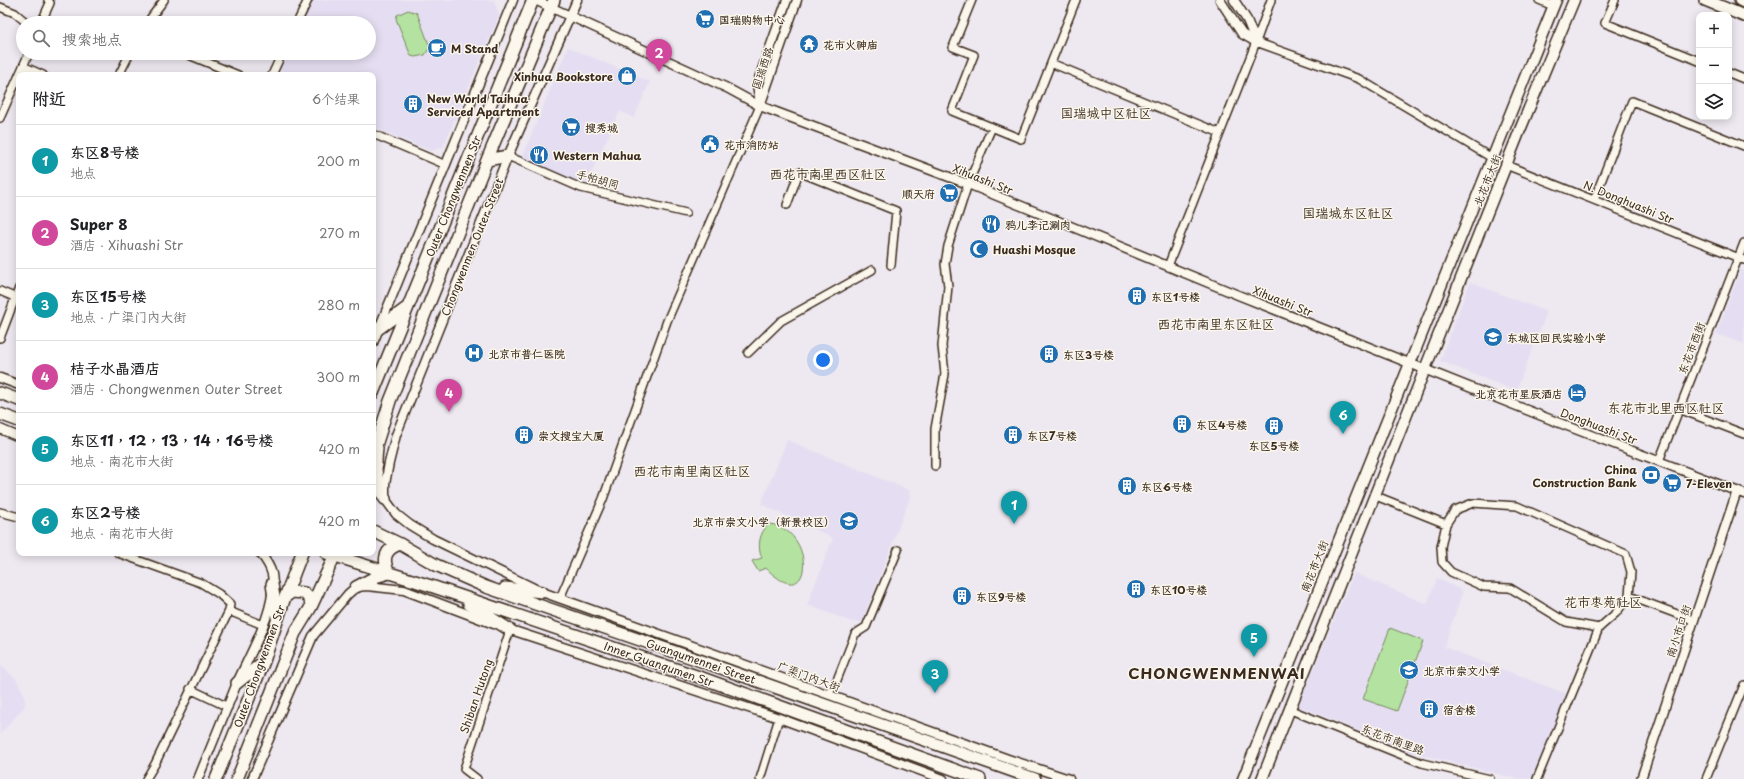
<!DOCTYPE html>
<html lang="zh">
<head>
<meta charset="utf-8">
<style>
	:root { --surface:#fff; --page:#f2f2f2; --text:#202124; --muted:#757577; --line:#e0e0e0; --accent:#ea580c }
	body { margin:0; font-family:"Playpen Sans","LXGW WenKai TC",sans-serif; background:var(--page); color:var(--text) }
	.controls { position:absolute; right:12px; top:12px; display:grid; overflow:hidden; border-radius:8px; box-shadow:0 2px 10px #0003 }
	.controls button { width:36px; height:36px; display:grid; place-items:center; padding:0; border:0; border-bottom:1px solid var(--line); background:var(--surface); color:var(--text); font:20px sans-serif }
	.you { position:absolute; left:823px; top:360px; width:14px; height:14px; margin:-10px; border:3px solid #fff; border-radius:50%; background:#1a73e8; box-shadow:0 0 0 6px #1a73e833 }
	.badge { display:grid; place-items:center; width:26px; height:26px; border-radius:50%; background:var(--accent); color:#fff; font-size:13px; font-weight:700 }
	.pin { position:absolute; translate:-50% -33px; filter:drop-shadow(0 1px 2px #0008) }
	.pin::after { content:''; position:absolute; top:21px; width:14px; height:12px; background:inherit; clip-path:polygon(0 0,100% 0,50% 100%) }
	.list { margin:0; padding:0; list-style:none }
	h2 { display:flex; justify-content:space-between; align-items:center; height:52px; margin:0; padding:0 16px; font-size:17px }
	h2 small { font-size:13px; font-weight:400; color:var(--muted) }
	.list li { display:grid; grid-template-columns:26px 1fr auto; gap:12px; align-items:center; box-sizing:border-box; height:72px; padding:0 16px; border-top:1px solid var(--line) }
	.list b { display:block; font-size:15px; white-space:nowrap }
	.list p { margin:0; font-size:13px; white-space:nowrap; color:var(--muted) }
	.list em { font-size:13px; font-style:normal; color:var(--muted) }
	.icon { flex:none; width:22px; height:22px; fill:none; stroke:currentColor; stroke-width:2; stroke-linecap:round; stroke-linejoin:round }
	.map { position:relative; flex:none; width:1744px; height:779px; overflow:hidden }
	.search { position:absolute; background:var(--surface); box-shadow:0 2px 10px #0003; left:16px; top:16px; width:360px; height:44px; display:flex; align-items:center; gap:10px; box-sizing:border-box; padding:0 14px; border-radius:22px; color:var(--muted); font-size:15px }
	.panel { position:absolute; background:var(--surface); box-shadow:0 2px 10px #0003; left:16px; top:72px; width:360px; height:484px; border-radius:8px }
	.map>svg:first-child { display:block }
	.built { fill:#e5def2 }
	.green { fill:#b4e2a1; stroke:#788660 }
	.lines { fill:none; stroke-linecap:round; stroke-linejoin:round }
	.minor-casing { stroke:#3b2a1e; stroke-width:10 }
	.tertiary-casing { stroke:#3b2a1e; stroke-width:11 }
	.secondary-casing { stroke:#3b2a1e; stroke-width:13 }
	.primary-casing { stroke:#3b2a1e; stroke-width:14 }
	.minor { stroke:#fbf7ec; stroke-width:7 }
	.tertiary { stroke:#fbf7ec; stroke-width:8 }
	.secondary { stroke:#fbf7ec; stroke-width:10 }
	.primary { stroke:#fbf7ec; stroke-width:11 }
	.labels { text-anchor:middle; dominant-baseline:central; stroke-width:3; stroke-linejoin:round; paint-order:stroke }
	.poi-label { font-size:11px; font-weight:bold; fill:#3b2a1e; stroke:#fbf7ec; text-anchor:start }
	.street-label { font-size:11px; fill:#3b2a1e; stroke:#fbf7ec }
	.quarter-label { font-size:13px; fill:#3b2a1e; stroke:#fbf7ec }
	.district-label { font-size:15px; font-weight:bold; letter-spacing:1px; fill:#3b2a1e; stroke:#fbf7ec }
</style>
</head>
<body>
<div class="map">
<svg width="1744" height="779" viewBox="0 0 1744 779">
	<rect width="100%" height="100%" fill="#eee8f0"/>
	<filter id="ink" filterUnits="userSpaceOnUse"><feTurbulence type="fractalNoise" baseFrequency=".025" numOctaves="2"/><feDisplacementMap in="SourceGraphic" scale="8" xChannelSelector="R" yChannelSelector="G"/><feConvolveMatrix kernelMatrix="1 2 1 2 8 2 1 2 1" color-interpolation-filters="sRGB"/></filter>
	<g filter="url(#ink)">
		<path class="built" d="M312 0H494L499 16 443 147 431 151 373 127V75H283L280 67 287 53H369V23H301Z
			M568 47 650 82 634 118 620 111 586 184 521 159Z
			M1741 269 1744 271V344L1716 334Z
			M1470 282 1547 312 1516 391 1440 361Z
			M787 440 909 490 910 498 862 622H852L807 605 833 538 761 504Z
			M1354 573 1427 604 1437 578 1463 591 1444 647 1567 694 1532 779H1518L1408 751 1298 706Z
			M0 665 16 679 24 694 25 706 0 734Z"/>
		<path class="green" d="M408 10 417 13 430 47 425 55 415 57 411 56 396 19 397 15Z
			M769 524C816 528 815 618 766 568L758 571 752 561 762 558C757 546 759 533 769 524Z
			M1390 628 1423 641 1397 711 1363 699Z"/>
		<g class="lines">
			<g class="minor-casing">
				<path id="minor" d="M972 0 953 47 974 55 952 111 1021 139 1076 0
					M1539 0 1553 6
					M1615 0 1605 23 1699 61
					M0 7 15 13 27 23
					M41 23 50 3 48 0
					M147 23 164 0
					M297 23 308 0
					M1256 42 1359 79 1492 158
					M184 53 238 75
					M1051 63 1220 133
					M23 66 43 75
					M1729 73 1744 79
					M119 75 130 53
					M272 75 282 53
					M0 118 29 53
					M373 134 446 165
					M508 156 581 188 686 213
					M1506 165 1744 260
					M1594 200 1632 101 1744 146
					M787 205 799 172 896 211 891 265
					M1168 266 1256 42 1271 0
					M0 291 19 299
					M0 338 19 288
					M748 353 781 321 872 270
					M1679 409 1744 434
					M1659 461 1744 243
					M935 466V429L945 374 942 346 948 286 945 264 948 246 968 184 992 127
					M1376 496 1446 524
					M0 512 19 517
					M118 553 201 583 219 594 230 604 229 611
					M1629 596 1616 613 1599 628 1566 622 1510 588 1484 587 1451 572 1442 562 1441 547 1446 524 1455 510 1473 503 1517 506 1626 554 1631 572 1629 596 1693 620
					M560 598 603 499 667 321 760 106
					M190 689 228 707
					M828 694 837 680 855 634 866 627 898 550
					M1291 710 1422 763 1490 779
					M146 779 155 764 229 611 263 625
					M477 779 464 769 510 630
					M760 779 779 718
					M1537 779 1599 628
					M1706 779 1744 685"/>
			</g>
			<g class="tertiary-casing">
				<path id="tertiary" d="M535 0 727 88 760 106 968 184 1238 295 1557 422 1744 494
					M577 0 508 156 396 435 389 463 385 484V499L396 514 410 525 433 539 542 592 1008 759 1069 779
					M1220 0 1242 34 1256 42
					M1234 0 1247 20 1256 42
					M760 104 757 84 787 0
					M760 106 797 0
					M373 343 513 0
					M0 378 19 385
					M0 429 19 437
					M505 628 779 718 943 779
					M198 779C211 747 224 715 237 683 250 653 278 608 272 574 270 566 265 559 260 553
					M252 779 313 636 348 594 356 587 367 586 404 590 494 624
					M1641 779 1737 491"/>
			</g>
			<g class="secondary-casing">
				<path id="secondary" d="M1243 779 1556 0
					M1262 779 1520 130 1574 0"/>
			</g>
			<g class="primary-casing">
				<path id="primary" d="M1705 0 1744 16
					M1740 0 1744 2
					M487 160 508 156
					M378 329 408 307
					M0 393 19 400
					M373 393 533 0
					M0 414 19 421
					M377 448C375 466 375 483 385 499
					M373 455 390 401 487 160 554 0
					M373 531 400 544 436 565 486 587 704 662 1035 779
					M326 553 434 587 702 678 980 779
					M272 584 277 617
					M356 587 375 577 389 573C382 559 385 549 400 544
					M505 588 542 592
					M285 597 292 592 304 593 310 599 311 607
					M469 604 510 630
					M237 683 262 663
					M216 779 264 661 285 597 302 553
					M237 779 295 633 311 607 336 553"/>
			</g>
			<use href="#minor" class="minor"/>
			<use href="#tertiary" class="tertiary"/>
			<use href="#secondary" class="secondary"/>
			<use href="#primary" class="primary"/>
		</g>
	</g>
	<defs>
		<g id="supermarket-disc" transform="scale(1)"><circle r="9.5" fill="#1f6fb2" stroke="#fbf7ec"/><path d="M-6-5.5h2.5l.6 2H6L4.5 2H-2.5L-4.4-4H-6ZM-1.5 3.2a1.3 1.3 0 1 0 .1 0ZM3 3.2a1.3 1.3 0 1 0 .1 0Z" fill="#fff"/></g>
		<g id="temple-disc" transform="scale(1)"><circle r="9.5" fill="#1f6fb2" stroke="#fbf7ec"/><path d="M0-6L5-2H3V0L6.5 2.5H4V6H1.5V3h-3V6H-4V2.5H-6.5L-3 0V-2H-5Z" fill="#fff"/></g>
		<g id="cafe-disc" transform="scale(1)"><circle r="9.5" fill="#1f6fb2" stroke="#fbf7ec"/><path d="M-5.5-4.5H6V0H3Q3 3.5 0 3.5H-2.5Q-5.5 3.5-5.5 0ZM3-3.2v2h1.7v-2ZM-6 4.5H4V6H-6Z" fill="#fff"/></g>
		<g id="shop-disc" transform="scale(1)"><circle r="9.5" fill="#1f6fb2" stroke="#fbf7ec"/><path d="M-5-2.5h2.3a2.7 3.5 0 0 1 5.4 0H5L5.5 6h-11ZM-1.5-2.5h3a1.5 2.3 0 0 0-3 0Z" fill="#fff"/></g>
		<g id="building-disc" transform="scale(1)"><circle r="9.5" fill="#1f6fb2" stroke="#fbf7ec"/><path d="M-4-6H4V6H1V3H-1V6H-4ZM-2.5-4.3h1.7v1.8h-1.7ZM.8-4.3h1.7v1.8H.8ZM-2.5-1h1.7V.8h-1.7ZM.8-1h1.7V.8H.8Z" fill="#fff"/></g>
		<g id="civic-disc" transform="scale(1)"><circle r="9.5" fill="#1f6fb2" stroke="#fbf7ec"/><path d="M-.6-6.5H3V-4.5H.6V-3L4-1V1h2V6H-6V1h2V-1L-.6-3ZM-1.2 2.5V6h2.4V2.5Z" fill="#fff"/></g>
		<g id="restaurant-disc" transform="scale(1)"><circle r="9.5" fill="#1f6fb2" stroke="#fbf7ec"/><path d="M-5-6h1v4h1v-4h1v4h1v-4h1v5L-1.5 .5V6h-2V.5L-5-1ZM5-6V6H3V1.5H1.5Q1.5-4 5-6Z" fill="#fff"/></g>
		<g id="mosque-disc" transform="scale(1)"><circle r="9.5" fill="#1f6fb2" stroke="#fbf7ec"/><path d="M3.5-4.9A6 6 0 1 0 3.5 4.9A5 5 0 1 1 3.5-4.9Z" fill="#fff"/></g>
		<g id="school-disc" transform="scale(1)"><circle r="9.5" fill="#1f6fb2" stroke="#fbf7ec"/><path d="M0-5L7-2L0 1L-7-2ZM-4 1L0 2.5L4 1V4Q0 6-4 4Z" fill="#fff"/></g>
		<g id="hospital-disc" transform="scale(1)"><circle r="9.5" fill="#1f6fb2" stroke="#fbf7ec"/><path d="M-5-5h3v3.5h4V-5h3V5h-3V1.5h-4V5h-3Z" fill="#fff"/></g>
		<g id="hotel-disc" transform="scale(1)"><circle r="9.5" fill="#1f6fb2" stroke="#fbf7ec"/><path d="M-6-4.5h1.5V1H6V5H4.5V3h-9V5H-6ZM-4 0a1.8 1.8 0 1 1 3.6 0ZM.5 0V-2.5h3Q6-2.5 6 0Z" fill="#fff"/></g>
		<g id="bank-disc" transform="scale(1)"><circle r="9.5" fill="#1f6fb2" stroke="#fbf7ec"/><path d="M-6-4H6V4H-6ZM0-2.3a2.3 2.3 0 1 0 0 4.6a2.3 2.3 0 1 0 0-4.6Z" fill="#fff"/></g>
	</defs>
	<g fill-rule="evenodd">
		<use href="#supermarket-disc" x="705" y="19"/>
		<use href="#temple-disc" x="809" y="44"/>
		<use href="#cafe-disc" x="437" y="48"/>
		<use href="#shop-disc" x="627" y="76"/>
		<use href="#building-disc" x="413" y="104"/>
		<use href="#supermarket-disc" x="571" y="127"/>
		<use href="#civic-disc" x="710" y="144"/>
		<use href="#restaurant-disc" x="539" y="155"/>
		<use href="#supermarket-disc" x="949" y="193"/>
		<use href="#restaurant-disc" x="991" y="224"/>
		<use href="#mosque-disc" x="979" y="249"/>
		<use href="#building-disc" x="1137" y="296"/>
		<use href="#school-disc" x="1493" y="337"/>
		<use href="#hospital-disc" x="474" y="353"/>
		<use href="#building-disc" x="1049" y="354"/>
		<use href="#hotel-disc" x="1577" y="393"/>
		<use href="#building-disc" x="1182" y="424"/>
		<use href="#building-disc" x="1274" y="426"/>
		<use href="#building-disc" x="524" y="435"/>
		<use href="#building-disc" x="1013" y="435"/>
		<use href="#bank-disc" x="1651" y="475"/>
		<use href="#supermarket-disc" x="1672" y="483"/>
		<use href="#building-disc" x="1127" y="486"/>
		<use href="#school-disc" x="849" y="521"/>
		<use href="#building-disc" x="1136" y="589"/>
		<use href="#building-disc" x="962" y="596"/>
		<use href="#school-disc" x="1409" y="670"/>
		<use href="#building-disc" x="1429" y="709"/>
	</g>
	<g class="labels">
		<g class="poi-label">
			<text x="719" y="19">国瑞购物中心</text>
			<text x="823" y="44">花市火神庙</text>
			<text x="451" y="48">M Stand</text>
			<text x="613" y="76" text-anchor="end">Xinhua Bookstore</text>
			<text x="427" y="98">New World Taihua<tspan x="427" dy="13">Serviced Apartment</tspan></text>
			<text x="585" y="127">搜秀城</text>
			<text x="724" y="144">花市消防站</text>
			<text x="553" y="155">Western Mahua</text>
			<text x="935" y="193" text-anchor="end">顺天府</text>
			<text x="1005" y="224">鸦儿李记涮肉</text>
			<text x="993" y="249">Huashi Mosque</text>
			<text x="1151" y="296">东区1号楼</text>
			<text x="1507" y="337">东城区回民实验小学</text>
			<text x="488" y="353">北京市普仁医院</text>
			<text x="1063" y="354">东区3号楼</text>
			<text x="1563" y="393" text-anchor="end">北京花市星辰酒店</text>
			<text x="1196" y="424">东区4号楼</text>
			<text x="538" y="435">崇文搜宝大厦</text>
			<text x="1027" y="435">东区7号楼</text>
			<text x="1274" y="445" text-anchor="middle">东区5号楼</text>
			<text x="1637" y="469" text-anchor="end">China<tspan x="1637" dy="13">Construction Bank</tspan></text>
			<text x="1686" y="483">7-Eleven</text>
			<text x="1141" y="486">东区6号楼</text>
			<text x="835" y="521" text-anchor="end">北京市崇文小学（新景校区）</text>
			<text x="1150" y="589">东区10号楼</text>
			<text x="976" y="596">东区9号楼</text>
			<text x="1423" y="670">北京市崇文小学</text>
			<text x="1443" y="709">宿舍楼</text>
		</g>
		<g class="street-label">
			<text transform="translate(762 68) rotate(-71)">国瑞西路</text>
			<text transform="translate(598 179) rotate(16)">手帕胡同</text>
			<text transform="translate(983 179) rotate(22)">Xihuashi Str</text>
			<text transform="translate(1487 180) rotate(-68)">北花市大街</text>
			<text transform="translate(453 196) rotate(-68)">Outer Chongwenmen Str</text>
			<text transform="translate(1629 202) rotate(22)">N. Donghuashi Str</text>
			<text transform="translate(472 247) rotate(-68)">Chongwenmen Outer Street</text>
			<text transform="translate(1283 301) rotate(22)">Xihuashi Str</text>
			<text transform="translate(1691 348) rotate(-69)">东花市西街</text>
			<text transform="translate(1599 426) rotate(21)">Donghuashi Str</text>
			<text transform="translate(1314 566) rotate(-68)">南花市大街</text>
			<text transform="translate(1678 631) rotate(-72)">南小市口街</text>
			<text transform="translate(701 661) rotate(19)">Guanqumennei Street</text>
			<text transform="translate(659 664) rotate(19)">Inner Guanqumen Str</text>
			<text transform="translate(259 666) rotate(-70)">Outer Chongwenmen Str</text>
			<text transform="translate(809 676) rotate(20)">广渠门内大街</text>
			<text transform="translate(476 696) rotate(-71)">Shiban Hutong</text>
			<text transform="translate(1393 739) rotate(21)">东花市南里路</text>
		</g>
		<g class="quarter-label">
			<text x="1106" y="112">国瑞城中区社区</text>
			<text x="828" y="173">西花市南里西区社区</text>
			<text x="1348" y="212">国瑞城东区社区</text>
			<text x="1216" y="323">西花市南里东区社区</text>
			<text x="1666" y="407">东花市北里西区社区</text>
			<text x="692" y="470">西花市南里南区社区</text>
			<text x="1603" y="601">花市枣苑社区</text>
		</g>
		<g class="district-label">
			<text x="1217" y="672">CHONGWENMENWAI</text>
		</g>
	</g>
</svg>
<div class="controls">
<button>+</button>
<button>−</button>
<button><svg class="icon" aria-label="layers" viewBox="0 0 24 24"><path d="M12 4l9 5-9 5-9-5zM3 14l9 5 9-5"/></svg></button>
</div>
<div class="you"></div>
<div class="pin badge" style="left:1014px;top:524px;background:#0f9aa8">1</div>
<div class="pin badge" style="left:659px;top:72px;background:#d1479c">2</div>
<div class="pin badge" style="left:935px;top:693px;background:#0f9aa8">3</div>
<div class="pin badge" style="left:449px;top:412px;background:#d1479c">4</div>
<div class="pin badge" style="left:1254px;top:657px;background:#0f9aa8">5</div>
<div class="pin badge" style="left:1343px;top:434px;background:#0f9aa8">6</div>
<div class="search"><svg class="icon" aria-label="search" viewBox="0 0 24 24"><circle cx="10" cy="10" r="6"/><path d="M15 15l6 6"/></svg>搜索地点</div>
<section class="panel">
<h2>附近<small>6个结果</small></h2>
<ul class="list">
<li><span class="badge" style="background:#0f9aa8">1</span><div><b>东区8号楼</b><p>地点</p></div><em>200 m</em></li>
<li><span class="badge" style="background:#d1479c">2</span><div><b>Super 8</b><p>酒店 · Xihuashi Str</p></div><em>270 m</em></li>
<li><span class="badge" style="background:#0f9aa8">3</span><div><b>东区15号楼</b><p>地点 · 广渠门内大街</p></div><em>280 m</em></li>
<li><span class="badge" style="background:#d1479c">4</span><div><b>桔子水晶酒店</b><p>酒店 · Chongwenmen Outer Street</p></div><em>300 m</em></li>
<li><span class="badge" style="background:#0f9aa8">5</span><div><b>东区11，12，13，14，16号楼</b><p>地点 · 南花市大街</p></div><em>420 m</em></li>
<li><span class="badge" style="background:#0f9aa8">6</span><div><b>东区2号楼</b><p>地点 · 南花市大街</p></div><em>420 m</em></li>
</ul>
</section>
</div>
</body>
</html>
